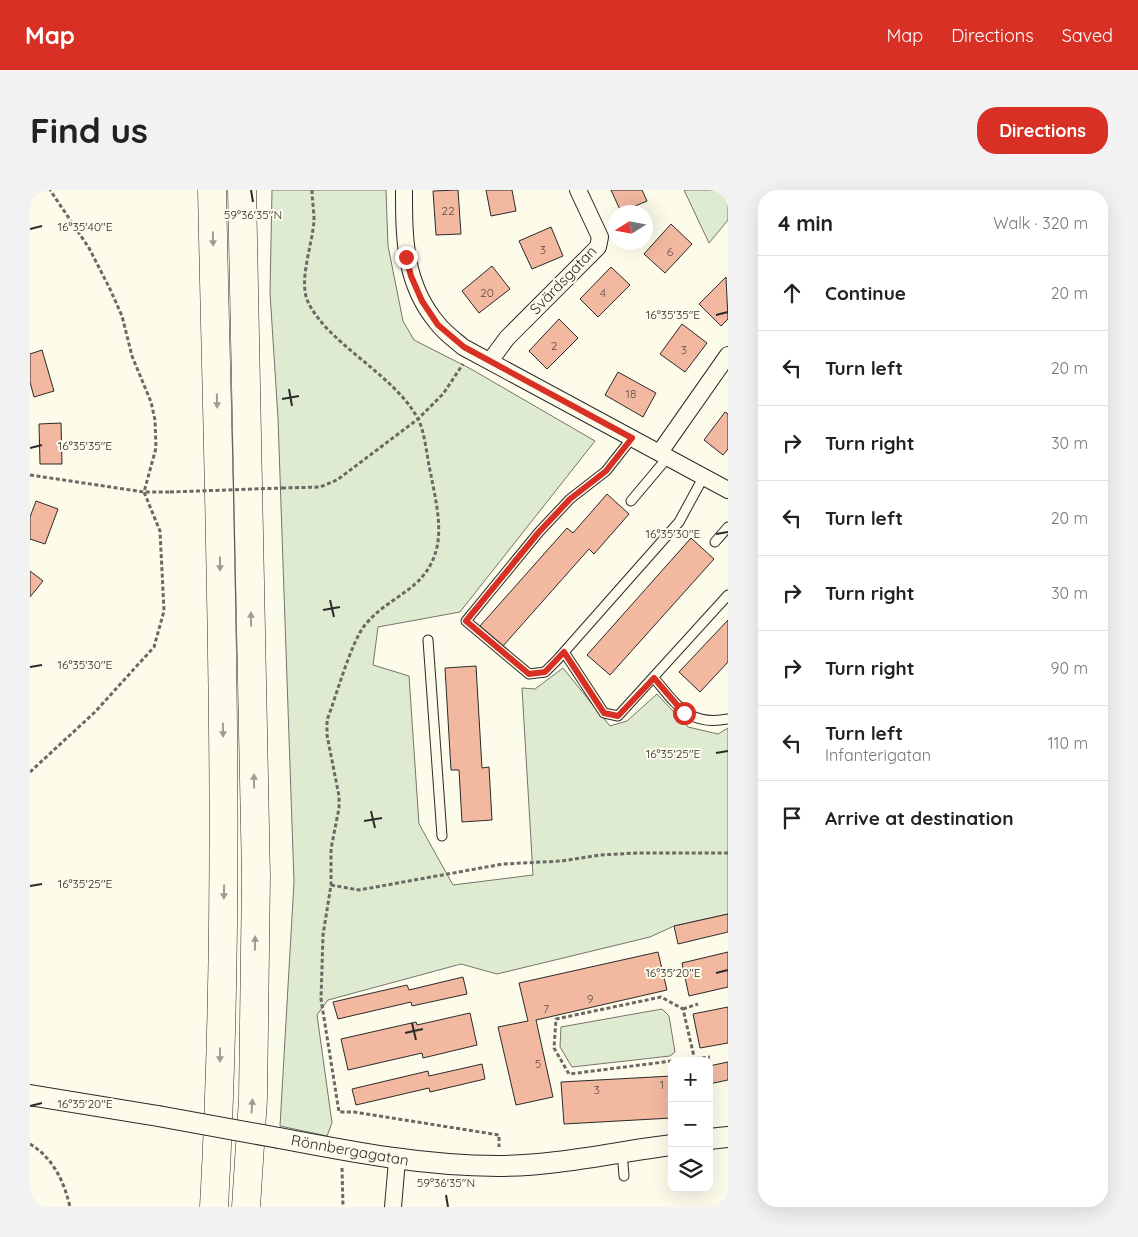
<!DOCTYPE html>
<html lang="en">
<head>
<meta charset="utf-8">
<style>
	:root { --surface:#fff; --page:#f2f2f2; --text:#222; --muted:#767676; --line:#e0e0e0; --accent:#d93025 }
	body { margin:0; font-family:Quicksand,sans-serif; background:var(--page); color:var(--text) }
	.controls { position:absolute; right:15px; bottom:15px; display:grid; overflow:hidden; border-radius:10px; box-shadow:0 5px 20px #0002 }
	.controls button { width:45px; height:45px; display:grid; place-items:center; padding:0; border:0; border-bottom:1px solid var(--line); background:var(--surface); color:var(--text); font:25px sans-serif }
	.compass { position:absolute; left:578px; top:15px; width:45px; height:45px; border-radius:50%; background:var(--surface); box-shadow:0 5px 20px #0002; rotate:259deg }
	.stop { position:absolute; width:15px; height:15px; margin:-11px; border:4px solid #d93025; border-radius:50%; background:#fff }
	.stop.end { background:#d93025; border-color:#fff; box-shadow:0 1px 5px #0008 }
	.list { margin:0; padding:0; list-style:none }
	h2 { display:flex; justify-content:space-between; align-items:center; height:65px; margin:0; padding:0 20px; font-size:21px }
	h2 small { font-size:16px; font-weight:400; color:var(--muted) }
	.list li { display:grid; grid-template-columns:32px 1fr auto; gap:15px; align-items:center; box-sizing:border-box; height:75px; padding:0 20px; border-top:1px solid var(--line) }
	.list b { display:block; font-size:19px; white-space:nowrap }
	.list p { margin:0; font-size:16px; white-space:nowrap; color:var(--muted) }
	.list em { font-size:16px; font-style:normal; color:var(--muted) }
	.icon { flex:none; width:28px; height:28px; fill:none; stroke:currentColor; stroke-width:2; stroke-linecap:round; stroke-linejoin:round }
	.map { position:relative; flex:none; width:698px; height:1017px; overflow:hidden; border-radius:20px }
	header { display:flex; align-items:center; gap:30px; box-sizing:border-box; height:70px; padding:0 25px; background:var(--accent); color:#fff }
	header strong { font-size:24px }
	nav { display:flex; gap:28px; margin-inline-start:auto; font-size:18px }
	.intro { display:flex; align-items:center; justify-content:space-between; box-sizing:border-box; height:120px; padding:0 30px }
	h1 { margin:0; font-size:35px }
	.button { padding:12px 22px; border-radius:20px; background:var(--accent); color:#fff; font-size:18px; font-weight:700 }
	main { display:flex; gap:30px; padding:0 30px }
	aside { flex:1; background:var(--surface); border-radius:20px; box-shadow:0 5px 20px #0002 }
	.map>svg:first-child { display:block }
	.green { fill:#deebd1; stroke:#74746e }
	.building { fill:#f2b8a0; stroke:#2b2b2b }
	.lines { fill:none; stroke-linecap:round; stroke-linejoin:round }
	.service-casing { stroke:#2b2b2b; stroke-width:11 }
	.minor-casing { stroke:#2b2b2b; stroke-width:18 }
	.tertiary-casing { stroke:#2b2b2b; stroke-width:22 }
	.motorway-casing { stroke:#2b2b2b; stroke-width:29 }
	.path { stroke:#6a6964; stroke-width:3; stroke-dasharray:4 2.5; stroke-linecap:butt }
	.service { stroke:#fdfbea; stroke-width:9 }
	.minor { stroke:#fdfbea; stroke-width:16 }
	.tertiary { stroke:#fdfbea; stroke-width:20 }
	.motorway { stroke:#fdfbea; stroke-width:28 }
	.tertiary-bridge-casing { stroke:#2b2b2b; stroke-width:22; stroke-linecap:butt }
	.path-bridge { stroke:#6a6964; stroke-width:3; stroke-dasharray:4 2.5; stroke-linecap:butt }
	.tertiary-bridge { stroke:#fdfbea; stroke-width:20 }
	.oneway { fill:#9e9d94 }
	.route { stroke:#d93025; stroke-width:6 }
	.ticks { fill:none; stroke:#2b2b2b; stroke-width:2 }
	.labels { text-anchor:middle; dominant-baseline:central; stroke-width:4; stroke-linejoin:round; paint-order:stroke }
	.number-label { font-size:12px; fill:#5d4e48 }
	.street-label { font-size:15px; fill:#2b2b2b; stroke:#fdfbea }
	.ticks-label { font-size:12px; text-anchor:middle; fill:#2b2b2b; stroke:#fdfbea; stroke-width:4; stroke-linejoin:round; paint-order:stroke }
</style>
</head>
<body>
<header>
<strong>Map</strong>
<nav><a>Map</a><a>Directions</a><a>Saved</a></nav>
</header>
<div class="intro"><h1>Find us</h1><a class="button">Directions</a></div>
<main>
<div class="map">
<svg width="698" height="1017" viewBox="0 0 698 1017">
	<rect width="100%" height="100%" fill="#fdfbea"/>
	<path class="green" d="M242 0H356L358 56 373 131 384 150 441 179 565 251 430 422 348 437 343 475 379 486 389 634 423 695 503 685 492 498 505 499 533 478 580 536 597 531 627 504 658 537 688 544 698 538V724L644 736 620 747 467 784 431 774 298 810 287 825 302 933 297 946 250 936 264 692 248 228 240 103Z
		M654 0H698V30L679 53Z
		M632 819 639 826 645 862 640 866 542 877 530 857 531 837Z"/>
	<path class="building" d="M428 0 431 44 406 45 403 1Z
		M456 0H482L486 21 461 26Z
		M581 0H612L617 11 591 22Z
		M641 34 662 54 635 83 614 64Z
		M521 37 533 66 502 79 489 51Z
		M462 76 480 99 449 123 432 101Z
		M581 77 600 95 568 127 550 109Z
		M696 87 698 129 691 136 669 114Z
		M529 129 548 148 517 179 499 161Z
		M652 134 677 153 655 182 630 164Z
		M12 160 24 201 4 207 0 192V164Z
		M588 182 626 203 613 227 575 205Z
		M695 222 698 224V259L693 265 674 250Z
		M31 233 32 274H10L9 234Z
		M577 304 599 324 564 364 559 359 473 456 450 436 537 338 543 343Z
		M6 311 28 319 15 354 0 349V327Z
		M661 348 684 369 580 485 557 465Z
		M0 381 13 391 0 407Z
		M698 430V472L670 502 649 482Z
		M446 476 452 578 459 577 462 630 432 632 429 580H421L415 478Z
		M698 724V742L648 754 644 736Z
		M628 762 637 800 506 830 523 907 486 915 468 837 498 831 489 793Z
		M698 762V797L659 806 652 773Z
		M433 787 437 804 382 816 381 812 308 829 303 812 377 795 379 800Z
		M698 817V853L670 858 663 824Z
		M440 823 447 855 393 868 392 863 318 880 311 849 386 832 387 835Z
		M698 872V890L679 894V876Z
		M452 874 455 889 400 902 399 898 326 915 322 899 398 881 399 886Z
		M642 886V928L534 934 531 892Z"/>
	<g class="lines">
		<g class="service-casing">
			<path id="service" d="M602 248 576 281 540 309 509 342 436 431 499 484 515 482 527 470 649 332 674 286
				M601 311 638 267
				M685 352 698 337
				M398 450 412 646
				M534 462 574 523 588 526 698 405
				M624 488C646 514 659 537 698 529
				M592 962 594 986"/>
		</g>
		<g class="minor-casing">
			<path id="minor" d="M374 0C374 49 374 94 408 134 415 143 425 150 433 157L698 300
				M460 171 477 148 568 57 570 47 548 0
				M630 262 698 165
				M363 1017 367 970"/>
		</g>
		<g class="tertiary-casing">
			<path id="tertiary" d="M0 905 128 926
				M249 948C322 962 394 976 468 976 526 976 585 962 642 955
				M679 949 698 947"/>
		</g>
		<g class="motorway-casing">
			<path id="motorway" d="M182 0C189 339 203 678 184 1017
				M212 0 226 687 223 909 216 1017"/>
		</g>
		<path class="path" d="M282 0C282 10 284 20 284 30 283 53 268 91 278 112 298 154 362 183 387 227 395 240 397 269 401 285 405 307 412 334 407 357 397 401 360 404 335 435 321 452 306 507 297 530V545L309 606V618L301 659V695L293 745 291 809 309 922H324L469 945V957
			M0 285 114 302H140
			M252 298 290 297 307 290 388 229 413 204 433 174
			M0 582 65 522 124 457 134 421 130 341 114 302 126 258 125 230 121 212 102 166 92 126 80 99 59 58 20 0
			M301 695 329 700 473 674 532 671 570 665 607 663H698
			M653 819 668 814
			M642 871 539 884 524 858 526 829 631 807 653 819 665 871
			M646 871 680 867
			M0 954C23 968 34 991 40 1017
			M312 978 313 1017"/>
		<use href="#service" class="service"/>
		<use href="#minor" class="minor"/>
		<use href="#tertiary" class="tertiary"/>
		<use href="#motorway" class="motorway"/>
		<g class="tertiary-bridge-casing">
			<path id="tertiary-bridge" d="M128 926 249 948"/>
		</g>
		<path class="path-bridge" d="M140 302 252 298"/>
		<use href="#tertiary-bridge" class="tertiary-bridge"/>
	</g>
	<defs><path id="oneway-solid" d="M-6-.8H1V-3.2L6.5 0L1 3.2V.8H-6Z" transform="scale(1.25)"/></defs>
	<g class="oneway">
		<use href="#oneway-solid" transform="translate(183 49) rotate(89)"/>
		<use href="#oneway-solid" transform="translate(187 211) rotate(89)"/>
		<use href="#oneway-solid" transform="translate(190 374) rotate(89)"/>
		<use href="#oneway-solid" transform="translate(221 429) rotate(-91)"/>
		<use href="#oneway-solid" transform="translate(193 540) rotate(89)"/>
		<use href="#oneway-solid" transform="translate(224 591) rotate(-91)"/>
		<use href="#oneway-solid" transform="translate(194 702) rotate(91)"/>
		<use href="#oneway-solid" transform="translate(225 753) rotate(-89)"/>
		<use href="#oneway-solid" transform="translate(190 865) rotate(91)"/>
		<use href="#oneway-solid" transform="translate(222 916) rotate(-86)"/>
	</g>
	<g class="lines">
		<path class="route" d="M376 67 381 86 392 111 408 135 434 157 602 248 576 281 540 309 509 342 436 431 499 484 515 482 534 462 574 523 588 526 624 488 654 523"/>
	</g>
	<path class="ticks" d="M221 0 223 12M0 39 12 36M686 125 698 122M259 199 262 216M252 209 269 206M0 258 12 255M686 344 698 342M300 410 304 427M293 420 310 417M0 477 12 475M686 563 698 561M341 621 345 638M334 631 352 628M0 696 12 694M686 783 698 780M382 833 386 850M375 843 393 839M0 916 12 913M416 1005 418 1017"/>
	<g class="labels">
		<g class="number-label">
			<text x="418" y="20">22</text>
			<text x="513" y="59">3</text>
			<text x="640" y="61">6</text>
			<text x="457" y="102">20</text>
			<text x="573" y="102">4</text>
			<text x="524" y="155">2</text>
			<text x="654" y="159">3</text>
			<text x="601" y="203">18</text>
			<text x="560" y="808">9</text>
			<text x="516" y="818">7</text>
			<text x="508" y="873">5</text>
			<text x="632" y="894">1</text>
			<text x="567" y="899">3</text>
		</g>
		<g class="street-label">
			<text transform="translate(533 90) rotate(-46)">Svärdsgatan</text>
			<text transform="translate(320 960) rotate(10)">Rönnbergagatan</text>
		</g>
	</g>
	<g class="ticks-label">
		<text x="223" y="29">59°36'35"N</text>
		<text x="55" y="41">16°35'40"E</text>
		<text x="643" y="129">16°35'35"E</text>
		<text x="55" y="260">16°35'35"E</text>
		<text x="643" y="348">16°35'30"E</text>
		<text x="55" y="479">16°35'30"E</text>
		<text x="643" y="568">16°35'25"E</text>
		<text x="55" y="698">16°35'25"E</text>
		<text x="643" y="787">16°35'20"E</text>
		<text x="55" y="918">16°35'20"E</text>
		<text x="416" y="997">59°36'35"N</text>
	</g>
</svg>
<div class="controls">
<button>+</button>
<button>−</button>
<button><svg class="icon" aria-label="layers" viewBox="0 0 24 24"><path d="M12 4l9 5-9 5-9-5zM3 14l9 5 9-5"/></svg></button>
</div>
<svg class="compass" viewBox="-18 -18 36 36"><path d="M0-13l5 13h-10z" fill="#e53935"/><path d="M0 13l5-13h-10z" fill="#767676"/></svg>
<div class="stop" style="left:654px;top:523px"></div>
<div class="stop end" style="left:376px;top:67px"></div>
</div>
<aside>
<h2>4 min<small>Walk · 320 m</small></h2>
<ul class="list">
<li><svg class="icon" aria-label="ahead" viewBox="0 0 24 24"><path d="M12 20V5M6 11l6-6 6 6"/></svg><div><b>Continue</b></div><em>20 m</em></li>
<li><svg class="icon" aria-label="left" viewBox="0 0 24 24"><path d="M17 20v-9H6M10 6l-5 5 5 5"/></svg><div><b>Turn left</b></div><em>20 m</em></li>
<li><svg class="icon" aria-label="right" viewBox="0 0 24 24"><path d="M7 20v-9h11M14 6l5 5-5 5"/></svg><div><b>Turn right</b></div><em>30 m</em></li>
<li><svg class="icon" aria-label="left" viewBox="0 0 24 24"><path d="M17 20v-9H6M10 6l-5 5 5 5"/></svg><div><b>Turn left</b></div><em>20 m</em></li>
<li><svg class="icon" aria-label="right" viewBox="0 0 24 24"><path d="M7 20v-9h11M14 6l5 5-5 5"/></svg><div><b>Turn right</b></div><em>30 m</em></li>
<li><svg class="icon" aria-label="right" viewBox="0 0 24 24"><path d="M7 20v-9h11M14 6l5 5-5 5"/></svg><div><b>Turn right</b></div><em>90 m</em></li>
<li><svg class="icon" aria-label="left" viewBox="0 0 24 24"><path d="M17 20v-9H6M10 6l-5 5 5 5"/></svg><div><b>Turn left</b><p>Infanterigatan</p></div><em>110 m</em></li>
<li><svg class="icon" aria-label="arrive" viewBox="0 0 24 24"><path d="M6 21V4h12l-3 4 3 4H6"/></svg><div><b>Arrive at destination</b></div></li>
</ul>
</aside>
</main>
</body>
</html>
